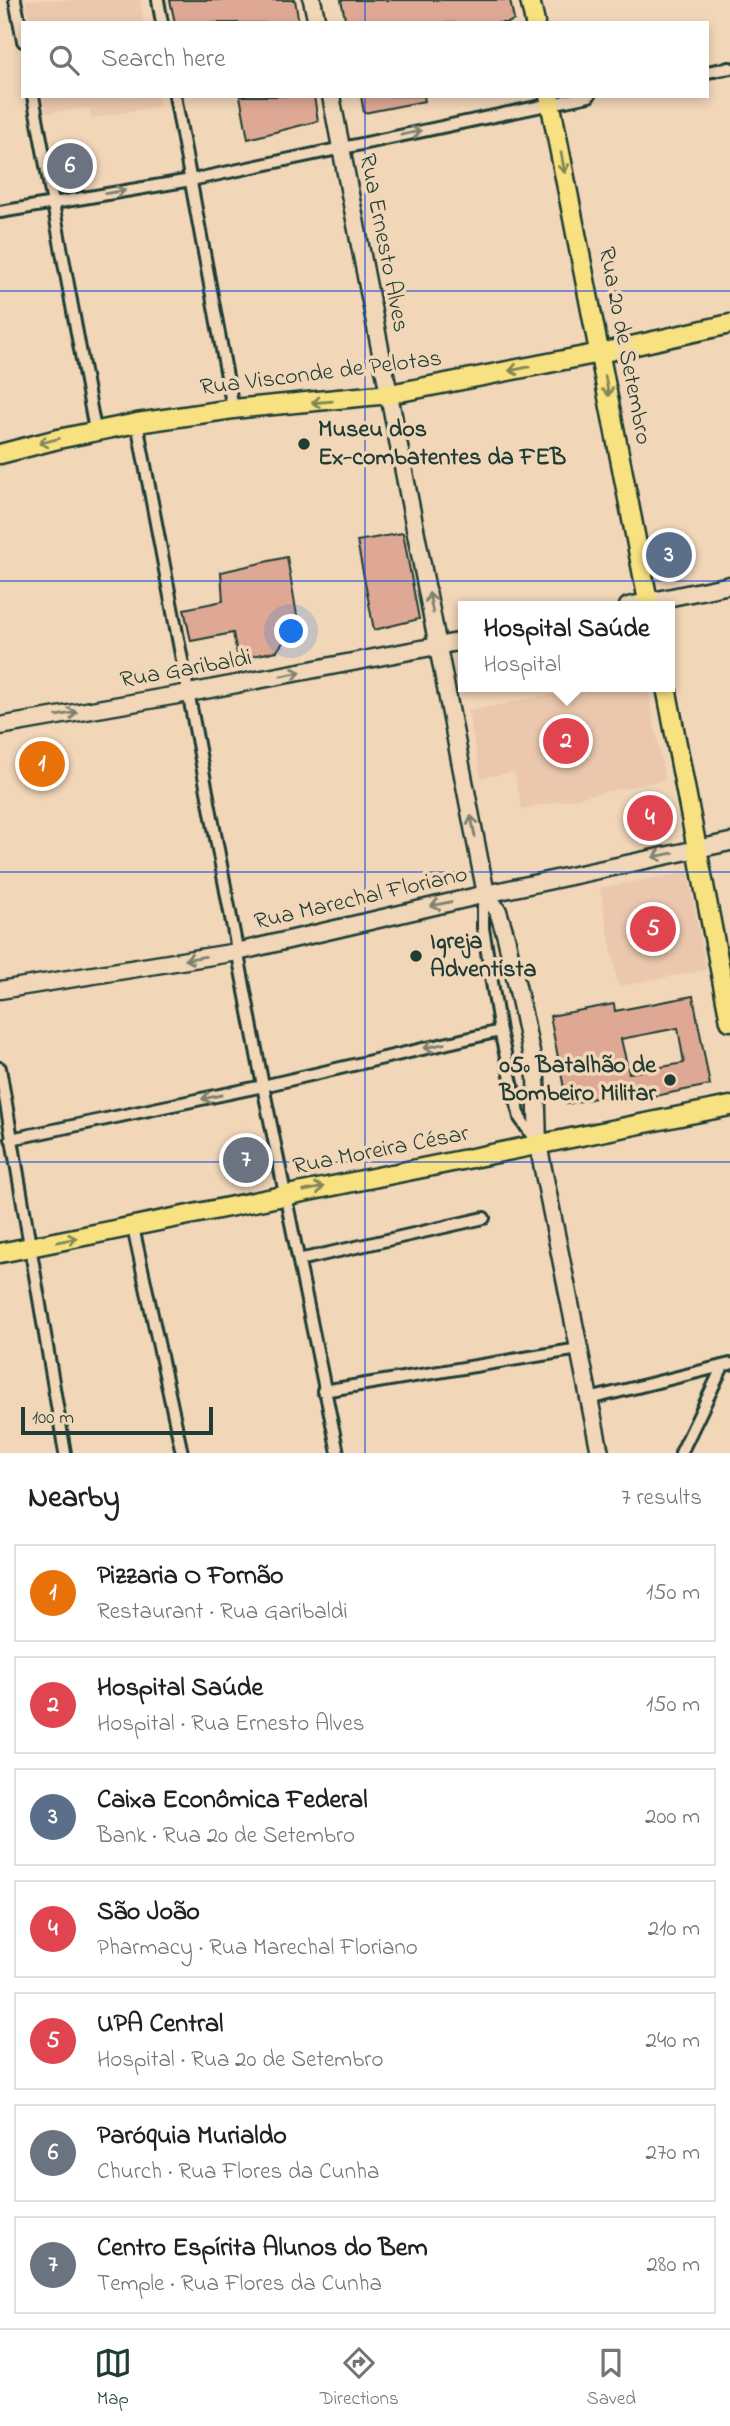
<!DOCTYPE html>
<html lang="en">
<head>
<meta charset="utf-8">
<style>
	:root { --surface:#fff; --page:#f6f6f6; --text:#202124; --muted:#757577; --line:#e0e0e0; --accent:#1f3d34 }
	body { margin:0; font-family:"Indie Flower",sans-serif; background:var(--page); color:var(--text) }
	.scale { position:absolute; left:21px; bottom:18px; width:192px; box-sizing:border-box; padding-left:7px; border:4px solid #1f3d34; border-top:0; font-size:19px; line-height:24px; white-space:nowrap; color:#1f3d34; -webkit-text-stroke:5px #f1d6b8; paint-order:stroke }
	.you { position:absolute; left:292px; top:632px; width:24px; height:24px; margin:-18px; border:5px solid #fff; border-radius:50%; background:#1a73e8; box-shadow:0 0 0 10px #1a73e833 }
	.badge { display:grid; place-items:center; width:46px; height:46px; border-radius:50%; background:var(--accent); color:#fff; font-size:23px; font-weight:700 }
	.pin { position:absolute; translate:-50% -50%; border:4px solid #fff; box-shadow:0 2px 7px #0006 }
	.popup { position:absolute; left:458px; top:601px; width:217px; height:91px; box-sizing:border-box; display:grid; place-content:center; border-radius:0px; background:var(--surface); filter:drop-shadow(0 2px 5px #0005); font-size:23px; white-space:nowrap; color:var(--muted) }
	.popup b { font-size:26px; color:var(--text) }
	.popup::after { content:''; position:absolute; left:50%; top:100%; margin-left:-14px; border:14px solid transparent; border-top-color:var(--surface) }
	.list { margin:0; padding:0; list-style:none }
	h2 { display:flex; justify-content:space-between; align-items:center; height:91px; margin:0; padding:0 28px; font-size:30px }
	h2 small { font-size:23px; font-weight:400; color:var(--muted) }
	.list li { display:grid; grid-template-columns:46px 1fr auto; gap:21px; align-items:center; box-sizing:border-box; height:98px; margin:0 14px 14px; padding:0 14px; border:2px solid var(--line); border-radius:0px }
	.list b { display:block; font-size:26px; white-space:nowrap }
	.list p { margin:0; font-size:23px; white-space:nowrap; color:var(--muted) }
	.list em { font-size:23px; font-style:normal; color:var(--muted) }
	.icon { flex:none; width:38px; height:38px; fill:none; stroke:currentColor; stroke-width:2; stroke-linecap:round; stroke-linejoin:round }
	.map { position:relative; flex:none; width:730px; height:1453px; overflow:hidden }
	.search { position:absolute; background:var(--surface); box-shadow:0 4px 10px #0003; left:21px; right:21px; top:21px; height:77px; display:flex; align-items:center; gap:18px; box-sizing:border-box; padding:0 24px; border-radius:0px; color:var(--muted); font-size:26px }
	.sheet { height:875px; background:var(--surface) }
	nav { display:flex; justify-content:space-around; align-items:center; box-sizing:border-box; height:98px; border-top:2px solid var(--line); background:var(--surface); font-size:19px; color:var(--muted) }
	nav a { display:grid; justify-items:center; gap:4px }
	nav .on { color:var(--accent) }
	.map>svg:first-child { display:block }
	.built { fill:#ebc8ad }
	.building { fill:#dea894; stroke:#1f3d34; stroke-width:2; fill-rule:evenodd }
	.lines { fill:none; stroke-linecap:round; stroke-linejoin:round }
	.street-casing { stroke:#1f3d34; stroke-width:16 }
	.secondary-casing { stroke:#1f3d34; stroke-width:21 }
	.primary-casing { stroke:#1f3d34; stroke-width:23 }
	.street { stroke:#f1d6b8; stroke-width:10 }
	.secondary { stroke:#f1d6b8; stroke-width:16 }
	.primary { stroke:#f8e181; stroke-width:18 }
	.oneway { stroke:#7d826f }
	.oneway2 { stroke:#818757 }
	.grid { fill:none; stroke:#1d4ed8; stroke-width:2; stroke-opacity:0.55 }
	.poi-dot { fill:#1f3d34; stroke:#f1d6b8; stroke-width:2.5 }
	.labels { text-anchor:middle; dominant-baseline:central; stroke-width:7; stroke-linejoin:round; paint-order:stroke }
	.street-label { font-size:24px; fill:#1f3d34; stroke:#f1d6b8 }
	.poi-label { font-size:24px; font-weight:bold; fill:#1f3d34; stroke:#f1d6b8; text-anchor:start }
</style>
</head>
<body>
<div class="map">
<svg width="730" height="1453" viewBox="0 0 730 1453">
	<rect width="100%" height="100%" fill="#f1d6b8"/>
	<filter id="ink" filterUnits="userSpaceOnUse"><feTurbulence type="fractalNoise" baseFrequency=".0143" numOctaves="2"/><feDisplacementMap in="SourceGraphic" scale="14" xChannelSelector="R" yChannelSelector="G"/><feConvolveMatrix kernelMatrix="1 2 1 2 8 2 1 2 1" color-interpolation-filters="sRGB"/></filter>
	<g filter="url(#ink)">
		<path class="built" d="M26 0H140L144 23H30Z
			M43 96H158L160 106 92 118 89 108 46 113Z
			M587 687H647L665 780 522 809 514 772 481 778 468 711Z
			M688 872 706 970 618 986 600 888Z"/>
		<path class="building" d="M170 0H295L299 23H175Z
			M341 0H510L514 20 508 23H346Z
			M240 96H314L318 121 248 139Z
			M361 96H424L425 101 364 113Z
			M403 533 419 619 374 630 357 541Z
			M287 557 301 639 284 641 277 651 238 659 233 633 191 641 184 609 223 601 221 572Z
			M693 996 710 1085 635 1100 633 1090 567 1104 550 1016 614 1004 615 1011ZM678 1028 684 1063 629 1073 621 1039Z"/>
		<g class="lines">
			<g class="street-casing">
				<path id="street" d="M15 0 23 41
					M158 0 162 23
					M707 72 730 68
					M33 96 95 430
					M175 96 233 409
					M0 212 191 180 589 96
					M137 423 263 1086 338 1453
					M486 894 483 906V928L500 1031 520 1118 537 1143
					M0 1068 65 1453
					M11 1139 263 1086 500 1031
					M133 1227 182 1453
					M299 1260 484 1218
					M323 1391 579 1349
					M589 1399 730 1364
					M681 1453 723 1366"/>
			</g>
			<g class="secondary-casing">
				<path id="secondary" d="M312 0 317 23
					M331 96 486 894 498 911 506 937 523 1013 536 1077 538 1144 600 1453
					M628 606 730 585
					M0 726 189 693 463 641
					M0 990 237 952 486 894 730 842"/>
			</g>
			<g class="primary-casing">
				<path id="primary" d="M530 0 535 23
					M549 96 649 606
					M0 454 58 439 137 423 233 409 390 394 600 353 730 324
					M666 687 730 1021
					M0 1253 730 1106"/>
			</g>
			<use href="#street" class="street"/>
			<use href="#secondary" class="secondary"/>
			<use href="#primary" class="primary"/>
		</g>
		<defs><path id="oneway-shaft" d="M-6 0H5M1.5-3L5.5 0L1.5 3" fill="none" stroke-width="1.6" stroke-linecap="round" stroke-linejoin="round" transform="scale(1.75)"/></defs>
		<g class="oneway">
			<use href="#oneway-shaft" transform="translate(411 133) rotate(-12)"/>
			<use href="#oneway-shaft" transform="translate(115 192) rotate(-9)"/>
			<use href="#oneway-shaft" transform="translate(431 603) rotate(-101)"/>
			<use href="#oneway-shaft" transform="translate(291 674) rotate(-11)"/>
			<use href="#oneway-shaft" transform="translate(67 714) rotate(-10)"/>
			<use href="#oneway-shaft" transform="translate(473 826) rotate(-101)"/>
			<use href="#oneway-shaft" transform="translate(663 855) rotate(168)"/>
			<use href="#oneway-shaft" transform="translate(441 904) rotate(167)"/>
			<use href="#oneway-shaft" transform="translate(195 958) rotate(171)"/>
			<use href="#oneway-shaft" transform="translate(434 1046) rotate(167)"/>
			<use href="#oneway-shaft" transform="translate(212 1097) rotate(168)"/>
		</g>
		<g class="oneway2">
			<use href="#oneway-shaft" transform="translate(563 163) rotate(79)"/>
			<use href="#oneway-shaft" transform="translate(519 369) rotate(169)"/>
			<use href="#oneway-shaft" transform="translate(607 386) rotate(79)"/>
			<use href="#oneway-shaft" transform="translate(322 402) rotate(175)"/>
			<use href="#oneway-shaft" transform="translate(49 441) rotate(165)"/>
			<use href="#oneway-shaft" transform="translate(314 1189) rotate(-11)"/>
			<use href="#oneway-shaft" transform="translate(67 1240) rotate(-11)"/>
		</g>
	</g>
	<path class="grid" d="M365 0V23M365 96V1453M0 291H730M0 581H730M0 872H730M0 1162H730"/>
	<g class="poi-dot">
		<circle cx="304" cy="444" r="7"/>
		<circle cx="416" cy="956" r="7"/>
		<circle cx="670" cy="1080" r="7"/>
	</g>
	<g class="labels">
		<g class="street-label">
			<text transform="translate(383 243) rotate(79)">Rua Ernesto Alves</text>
			<text transform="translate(624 346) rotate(79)">Rua 20 de Setembro</text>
			<text transform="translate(321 374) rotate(-7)">Rua Visconde de Pelotas</text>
			<text transform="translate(186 670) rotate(-10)">Rua Garibaldi</text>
			<text transform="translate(361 899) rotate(-13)">Rua Marechal Floriano</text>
			<text transform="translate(381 1151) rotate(-11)">Rua Moreira César</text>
		</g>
		<g class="poi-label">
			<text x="318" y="430">Museu dos<tspan x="318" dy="28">Ex-combatentes da FEB</tspan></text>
			<text x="430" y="942">Igreja<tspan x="430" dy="28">Adventista</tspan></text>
			<text x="656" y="1066" text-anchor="end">05º Batalhão de<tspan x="656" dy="28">Bombeiro Militar</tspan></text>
		</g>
	</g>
</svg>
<div class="scale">100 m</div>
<div class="you"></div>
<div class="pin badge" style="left:42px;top:764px;background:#e8710a">1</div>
<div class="pin badge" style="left:566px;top:741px;background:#e0444e">2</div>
<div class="popup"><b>Hospital Saúde</b>Hospital</div>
<div class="pin badge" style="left:669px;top:555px;background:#5c6f8a">3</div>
<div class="pin badge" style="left:650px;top:818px;background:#e0444e">4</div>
<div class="pin badge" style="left:653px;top:929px;background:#e0444e">5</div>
<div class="pin badge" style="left:70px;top:166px;background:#6b7280">6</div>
<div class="pin badge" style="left:246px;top:1160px;background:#6b7280">7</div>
<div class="search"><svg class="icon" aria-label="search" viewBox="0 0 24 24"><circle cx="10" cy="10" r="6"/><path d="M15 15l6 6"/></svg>Search here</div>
</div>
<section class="sheet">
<h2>Nearby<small>7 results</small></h2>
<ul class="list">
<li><span class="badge" style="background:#e8710a">1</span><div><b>Pizzaria O Fornão</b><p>Restaurant · Rua Garibaldi</p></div><em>150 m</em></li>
<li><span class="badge" style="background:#e0444e">2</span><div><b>Hospital Saúde</b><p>Hospital · Rua Ernesto Alves</p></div><em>150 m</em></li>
<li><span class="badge" style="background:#5c6f8a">3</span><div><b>Caixa Econômica Federal</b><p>Bank · Rua 20 de Setembro</p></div><em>200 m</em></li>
<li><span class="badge" style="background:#e0444e">4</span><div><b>São João</b><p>Pharmacy · Rua Marechal Floriano</p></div><em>210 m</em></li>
<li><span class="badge" style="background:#e0444e">5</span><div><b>UPA Central</b><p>Hospital · Rua 20 de Setembro</p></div><em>240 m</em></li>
<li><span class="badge" style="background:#6b7280">6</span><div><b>Paróquia Murialdo</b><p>Church · Rua Flores da Cunha</p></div><em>270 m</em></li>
<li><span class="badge" style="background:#6b7280">7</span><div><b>Centro Espírita Alunos do Bem</b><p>Temple · Rua Flores da Cunha</p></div><em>280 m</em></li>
</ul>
</section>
<nav>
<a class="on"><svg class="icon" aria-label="map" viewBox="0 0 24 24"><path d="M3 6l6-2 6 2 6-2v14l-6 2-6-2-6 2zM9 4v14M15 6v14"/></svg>Map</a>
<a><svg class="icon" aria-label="directions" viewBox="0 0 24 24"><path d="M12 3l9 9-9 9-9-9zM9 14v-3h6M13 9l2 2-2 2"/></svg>Directions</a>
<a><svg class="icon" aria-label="saved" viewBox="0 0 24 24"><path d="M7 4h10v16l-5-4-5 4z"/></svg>Saved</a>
</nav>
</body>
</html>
